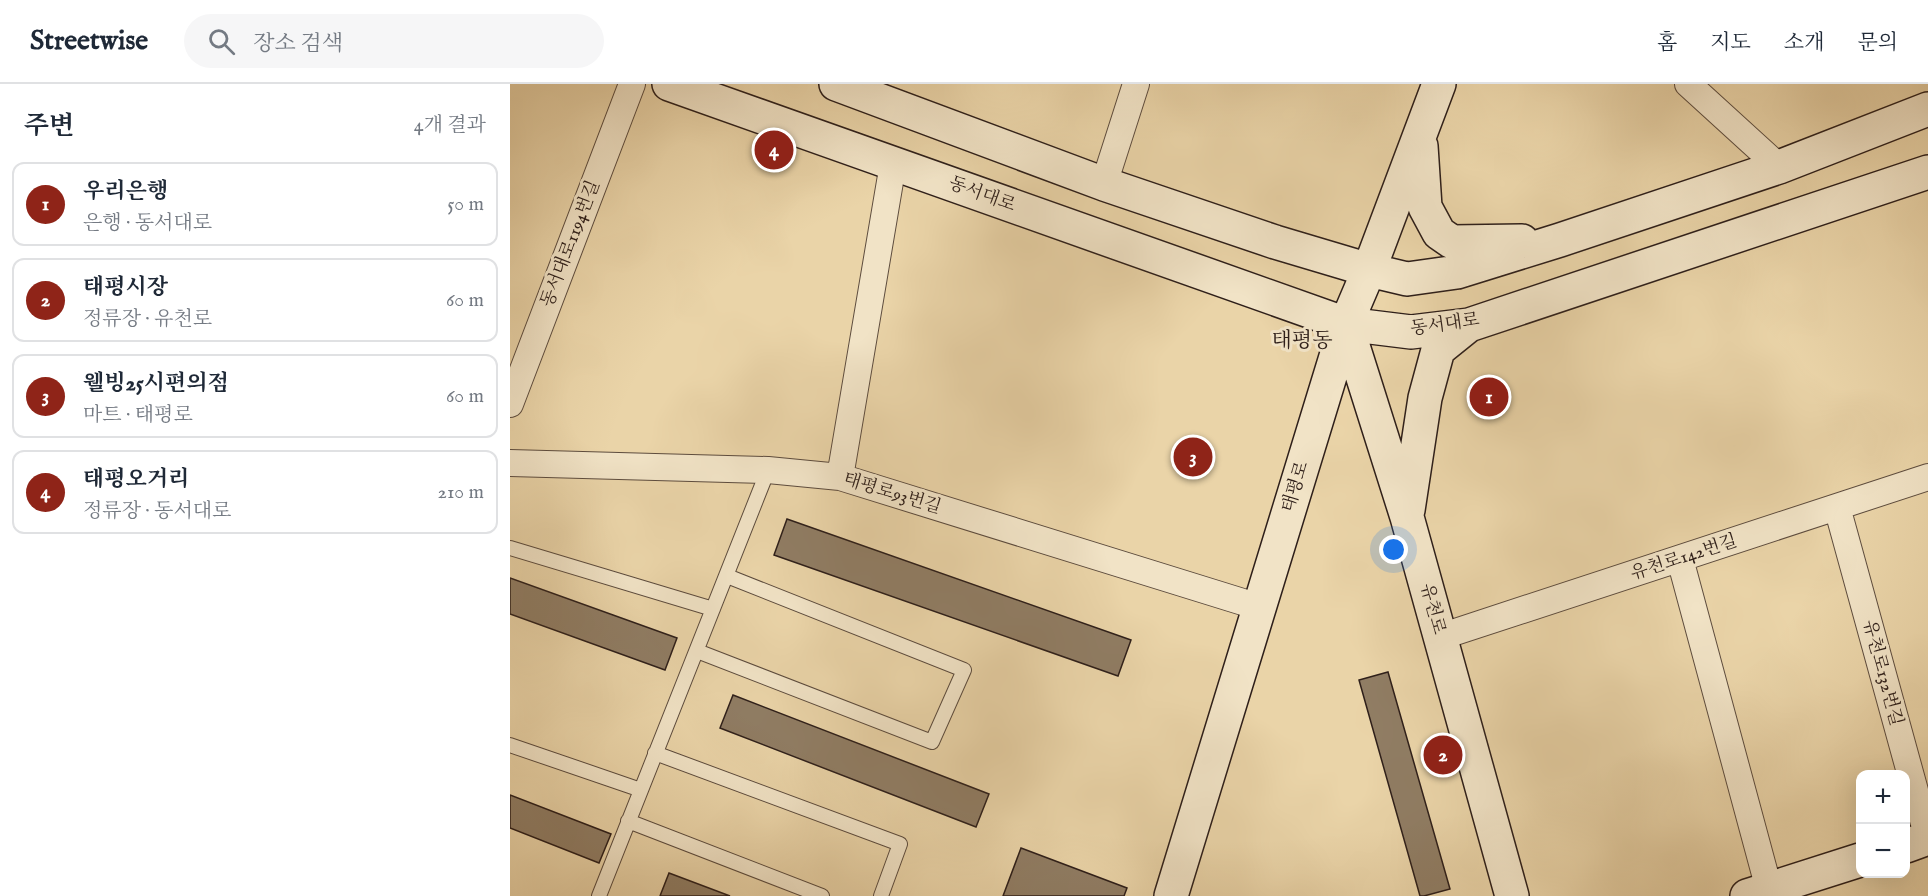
<!DOCTYPE html>
<html lang="ko">
<head>
<meta charset="utf-8">
<style>
	:root { --surface:#fff; --page:#f6f6f7; --text:#1f2937; --muted:#747a83; --line:#e0e1e3; --accent:#8f2418 }
	body { margin:0; font-family:"IM FELL English","Noto Serif KR",serif; background:var(--page); color:var(--text) }
	.controls { position:absolute; right:18px; bottom:18px; display:grid; overflow:hidden; border-radius:12px; box-shadow:0 6px 24px #0002 }
	.controls button { width:54px; height:54px; display:grid; place-items:center; padding:0; border:0; border-bottom:2px solid var(--line); background:var(--surface); color:var(--text); font:30px sans-serif }
	.you { position:absolute; left:884px; top:466px; width:21px; height:21px; margin:-15px; border:4px solid #fff; border-radius:50%; background:#1a73e8; box-shadow:0 0 0 9px #1a73e833 }
	.badge { display:grid; place-items:center; width:39px; height:39px; border-radius:50%; background:var(--accent); color:#fff; font-size:20px; font-weight:700 }
	.pin { position:absolute; translate:-50% -50%; border:3px solid #fff; box-shadow:0 2px 6px #0006 }
	.list { margin:0; padding:0; list-style:none }
	h2 { display:flex; justify-content:space-between; align-items:center; height:78px; margin:0; padding:0 24px; font-size:26px }
	h2 small { font-size:20px; font-weight:400; color:var(--muted) }
	.list li { display:grid; grid-template-columns:39px 1fr auto; gap:18px; align-items:center; box-sizing:border-box; height:84px; margin:0 12px 12px; padding:0 12px; border:2px solid var(--line); border-radius:12px }
	.list b { display:block; font-size:22px; white-space:nowrap }
	.list p { margin:0; font-size:20px; white-space:nowrap; color:var(--muted) }
	.list em { font-size:20px; font-style:normal; color:var(--muted) }
	.icon { flex:none; width:33px; height:33px; fill:none; stroke:currentColor; stroke-width:2; stroke-linecap:round; stroke-linejoin:round }
	.map { position:relative; flex:none; width:1418px; height:812px; overflow:hidden }
	header { display:flex; align-items:center; gap:36px; box-sizing:border-box; height:84px; padding:0 30px; background:var(--surface); border-bottom:2px solid var(--line) }
	header strong { font-size:28px }
	nav { display:flex; gap:33px; margin-inline-start:auto; font-size:21px }
	.search { width:420px; height:54px; background:var(--page); display:flex; align-items:center; gap:15px; box-sizing:border-box; padding:0 21px; border-radius:33px; color:var(--muted); font-size:22px }
	main { display:flex }
	aside { flex:1; background:var(--surface) }
	.map>svg:first-child { display:block }
	.building { fill:#907d64; stroke:#2e1f1a; stroke-width:1.5 }
	.lines { fill:none; stroke-linecap:round; stroke-linejoin:round }
	.lane-casing { stroke:#5d4c3e; stroke-width:16 }
	.street-casing { stroke:#5d4c3e; stroke-width:28 }
	.secondary-casing { stroke:#2e1f1a; stroke-width:36 }
	.lane { stroke:#f1e3c6; stroke-width:14 }
	.street { stroke:#f1e3c6; stroke-width:26 }
	.secondary { stroke:#f1e3c6; stroke-width:33 }
	.labels { text-anchor:middle; dominant-baseline:central; stroke-width:6; stroke-linejoin:round; paint-order:stroke }
	.street-label { font-size:18px; fill:#2e1f1a; stroke:#f1e3c6 }
	.quarter-label { font-size:21px; fill:#2e1f1a; stroke:#f1e3c6 }
</style>
</head>
<body>
<header>
<strong>Streetwise</strong>
<div class="search"><svg class="icon" aria-label="search" viewBox="0 0 24 24"><circle cx="10" cy="10" r="6"/><path d="M15 15l6 6"/></svg>장소 검색</div>
<nav><a>홈</a><a>지도</a><a>소개</a><a>문의</a></nav>
</header>
<main>
<aside>
<h2>주변<small>4개 결과</small></h2>
<ul class="list">
<li><span class="badge">1</span><div><b>우리은행</b><p>은행 · 동서대로</p></div><em>50 m</em></li>
<li><span class="badge">2</span><div><b>태평시장</b><p>정류장 · 유천로</p></div><em>60 m</em></li>
<li><span class="badge">3</span><div><b>웰빙25시편의점</b><p>마트 · 태평로</p></div><em>60 m</em></li>
<li><span class="badge">4</span><div><b>태평오거리</b><p>정류장 · 동서대로</p></div><em>210 m</em></li>
</ul>
</aside>
<div class="map">
<svg width="1418" height="812" viewBox="0 0 1418 812">
	<rect width="100%" height="100%" fill="#ead4a8"/>
	<filter id="stains"><feTurbulence type="fractalNoise" baseFrequency=".00333" numOctaves="4"/><feColorMatrix values="0 0 0 0 .2 0 0 0 0 .09 0 0 0 0 .02 0 0 0 .5 -.17"/></filter>
	<radialGradient id="worn" r=".72"><stop offset=".6" stop-color="#630" stop-opacity="0"/><stop offset="1" stop-color="#630" stop-opacity=".3"/></radialGradient>
	<path class="building" d="M277 435 621 556 608 592 264 471Z
		M0 494 167 554 155 586 0 530Z
		M878 588 940 805 914 812H910L849 596Z
		M223 611 479 710 466 743 210 644Z
		M0 711 101 750 89 779 0 744Z
		M511 764 617 804 614 812H493Z
		M159 789 220 812H150Z"/>
	<g class="lines">
		<g class="lane-casing">
			<path id="lane" d="M0 464 203 525
				M187 567 422 658 454 586 217 492
				M0 661 131 706
				M145 669 390 760 371 812
				M118 737 312 812
				M89 812 258 386"/>
		</g>
		<g class="street-casing">
			<path id="street" d="M1178 0 1269 83
				M594 100 626 0
				M0 320 122 0
				M0 379 258 386 330 393 749 523
				M330 393 383 80
				M1327 423 1418 754
				M1170 475 1259 805
				M930 553 1418 393"/>
		</g>
		<g class="secondary-casing">
			<path id="secondary" d="M159 0 836 240 901 248 959 241 1418 88
				M326 0 594 100 765 158 859 186 897 195 947 188 1050 156 1269 83 1418 25
				M911 62 915 123 929 149 942 158 1012 157
				M836 240 897 433 1002 812
				M898 426 915 314 928 266 959 241
				M1396 762 1418 754
				M661 812 836 240 859 186 929 0
				M1237 812 1350 776"/>
		</g>
		<use href="#lane" class="lane"/>
		<use href="#street" class="street"/>
		<use href="#secondary" class="secondary"/>
	</g>
	<g class="labels">
		<g class="street-label">
			<text transform="translate(472 111) rotate(20)">동서대로</text>
			<text transform="translate(61 160) rotate(-69)">동서대로1194번길</text>
			<text transform="translate(935 241) rotate(-8)">동서대로</text>
			<text transform="translate(786 403) rotate(-73)">태평로</text>
			<text transform="translate(382 410) rotate(17)">태평로93번길</text>
			<text transform="translate(1174 474) rotate(-18)">유천로142번길</text>
			<text transform="translate(922 525) rotate(75)">유천로</text>
			<text transform="translate(1372 589) rotate(75)">유천로132번길</text>
		</g>
		<g class="quarter-label">
			<text x="792" y="257">태평동</text>
		</g>
	</g>
	<rect width="100%" height="100%" filter="url(#stains)"/>
	<rect width="100%" height="100%" fill="url(#worn)"/>
</svg>
<div class="controls">
<button>+</button>
<button>−</button>
</div>
<div class="you"></div>
<div class="pin badge" style="left:979px;top:313px">1</div>
<div class="pin badge" style="left:933px;top:671px">2</div>
<div class="pin badge" style="left:683px;top:373px">3</div>
<div class="pin badge" style="left:264px;top:66px">4</div>
</div>
</main>
</body>
</html>
